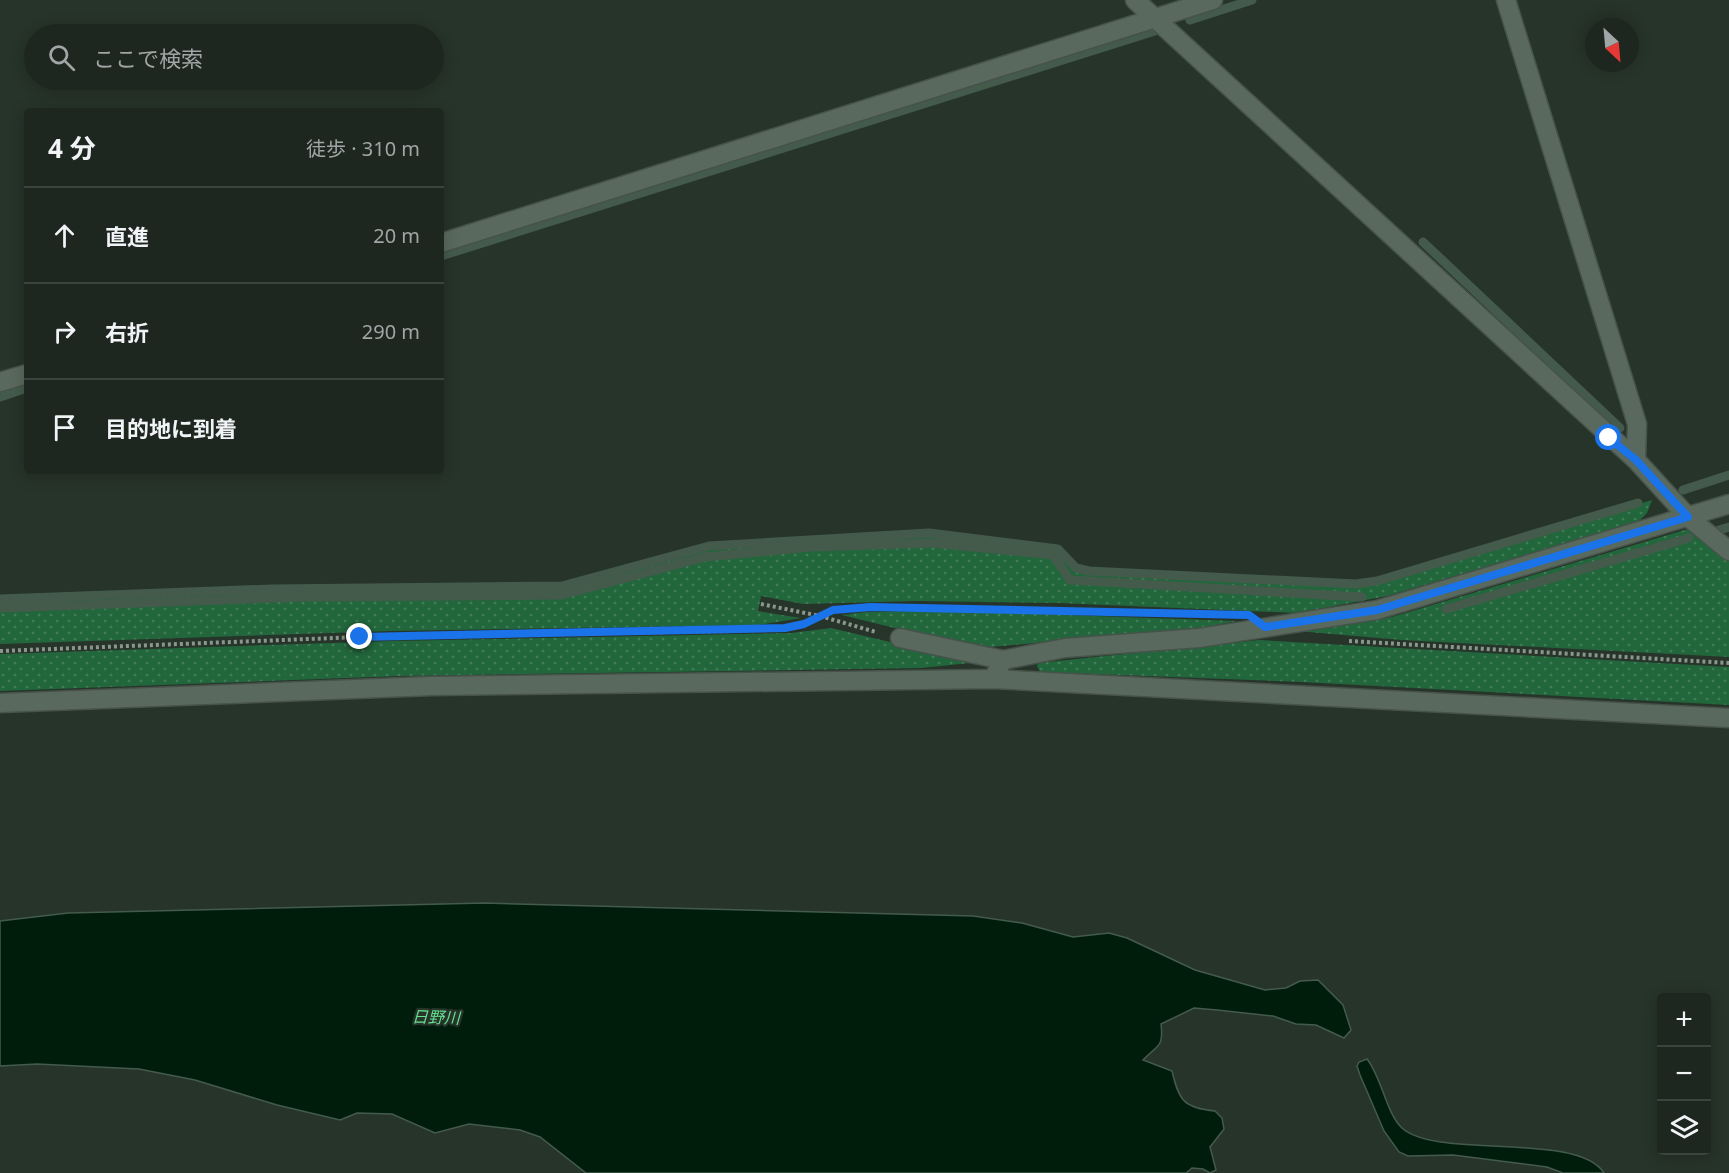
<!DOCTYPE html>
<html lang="ja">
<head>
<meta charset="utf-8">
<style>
	:root { --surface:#1d2720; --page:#252f29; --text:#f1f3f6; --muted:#a0a5a5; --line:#3b443e }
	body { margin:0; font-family:"Noto Sans","Noto Sans JP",sans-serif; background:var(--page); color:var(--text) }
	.controls { position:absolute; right:18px; bottom:18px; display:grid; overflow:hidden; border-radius:6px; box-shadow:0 3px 15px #0003 }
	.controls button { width:54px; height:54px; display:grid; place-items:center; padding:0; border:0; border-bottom:2px solid var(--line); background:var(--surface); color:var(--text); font:30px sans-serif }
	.compass { position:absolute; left:1585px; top:18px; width:54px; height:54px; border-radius:50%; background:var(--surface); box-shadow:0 3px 15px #0003; rotate:154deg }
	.stop { position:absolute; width:18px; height:18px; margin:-14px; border:4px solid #1a73e8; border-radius:50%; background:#fff }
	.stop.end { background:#1a73e8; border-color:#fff; box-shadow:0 2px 6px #0008 }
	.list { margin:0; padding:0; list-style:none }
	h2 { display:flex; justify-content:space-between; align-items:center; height:78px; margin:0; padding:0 24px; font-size:26px }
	h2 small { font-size:20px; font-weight:400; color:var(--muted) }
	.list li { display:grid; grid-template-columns:39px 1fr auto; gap:18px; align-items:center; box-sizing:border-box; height:96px; padding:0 24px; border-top:2px solid var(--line) }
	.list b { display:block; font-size:22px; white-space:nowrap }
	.list em { font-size:20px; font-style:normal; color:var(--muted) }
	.icon { flex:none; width:33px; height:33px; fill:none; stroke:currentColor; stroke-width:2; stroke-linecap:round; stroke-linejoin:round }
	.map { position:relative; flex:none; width:1729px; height:1173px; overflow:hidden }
	.search { position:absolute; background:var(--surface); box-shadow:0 3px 15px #0003; left:24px; top:24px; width:420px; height:66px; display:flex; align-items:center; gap:15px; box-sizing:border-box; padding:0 21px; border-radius:33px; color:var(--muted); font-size:22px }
	.panel { position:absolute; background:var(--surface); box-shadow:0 3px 15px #0003; left:24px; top:108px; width:420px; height:366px; border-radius:6px }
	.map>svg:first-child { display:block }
	.grass { fill:url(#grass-dots) }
	.water { fill:#001d0b; stroke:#445b4c; stroke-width:1.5 }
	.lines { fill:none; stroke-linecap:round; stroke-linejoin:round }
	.stream { stroke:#445b4c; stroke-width:9 }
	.street-casing { stroke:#46524a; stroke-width:21 }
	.path { stroke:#8b968e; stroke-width:4; stroke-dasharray:3 3; stroke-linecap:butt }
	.street { stroke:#5a695e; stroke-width:18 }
	.route { stroke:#1a73e8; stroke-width:8 }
	.labels { text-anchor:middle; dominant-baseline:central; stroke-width:4.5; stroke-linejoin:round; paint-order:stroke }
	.water-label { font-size:16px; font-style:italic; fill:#64e090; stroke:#27342a }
</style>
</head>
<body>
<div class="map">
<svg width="1729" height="1173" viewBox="0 0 1729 1173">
	<defs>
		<pattern id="grass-dots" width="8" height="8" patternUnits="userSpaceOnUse" patternTransform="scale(1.5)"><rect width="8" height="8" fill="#22663c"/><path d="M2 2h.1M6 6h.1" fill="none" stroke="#427c58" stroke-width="1.8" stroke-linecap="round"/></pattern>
	</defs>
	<rect width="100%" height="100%" fill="#27342a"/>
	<path class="grass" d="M1652 500 1647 513 1638 522 1387 596 1297 613 1059 603 917 601 803 604 761 596 758 611 801 618 759 625 391 631 0 644V601L195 593 562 588 708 548 885 536 929 535 1052 549 1058 551 1076 570 1092 572 1357 585 1377 583Z
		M1688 529 1729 558V657L1402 640 1297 631 1392 617Z
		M949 611 1237 621 1200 628 991 647 963 645 842 615 865 612Z
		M831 628 970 661V663L921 668 400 676 0 691V654L392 641 791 633Z
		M1259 640 1729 667V705L1302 682 1040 672 1037 666 1038 663Z"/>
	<path class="water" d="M484 903 973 916 1022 923 1073 937 1109 933 1127 938 1195 970 1265 990 1286 988 1300 981 1318 980 1343 1005 1351 1030 1344 1038 1316 1025 1296 1024 1273 1016 1217 1010 1194 1008 1161 1024C1164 1048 1157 1045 1143 1060L1172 1071C1179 1101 1184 1108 1215 1111L1222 1118 1224 1129 1210 1147 1216 1170 1210 1173 1203 1169 1192 1168 1186 1173H586L540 1137 520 1130 469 1124 435 1133 392 1114 357 1113 340 1120 277 1105 195 1080 139 1069 37 1064 0 1066V921L68 913Z
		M1367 1059C1382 1078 1386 1113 1402 1128 1437 1160 1578 1131 1604 1173H1563L1547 1167 1453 1155 1408 1156 1399 1152 1384 1131 1360 1075 1357 1066 1359 1062Z"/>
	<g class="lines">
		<path class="stream" d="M1190 20 1252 0
			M1423 242 1620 428
			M441 256 1158 30
			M0 397 27 388
			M1683 490 1729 475
			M1716 531 1729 527
			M0 599 272 589 562 586 709 546 929 533 1058 549 1076 568 1089 571 1356 584 1377 581 1638 503
			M0 608 305 597 562 595 705 557 811 547 933 543 1053 555 1070 580 1362 597
			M1446 609 1689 538"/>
		<g class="street-casing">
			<path id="street" d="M1135 0 1636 460 1688 517 1729 551
				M1506 0 1637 424 1636 460
				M441 243 1213 0
				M0 382 27 374
				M900 638 1003 660
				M993 679 1003 660 1065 648 1199 638 1377 610 1729 504
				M0 703 432 686 993 679 1729 718"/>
		</g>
		<path class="path" d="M761 604 820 616 876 632
			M1349 641 1729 663
			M0 651 360 637 734 631 785 628 804 624 833 611 871 607 1174 612"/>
		<use href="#street" class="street"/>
	</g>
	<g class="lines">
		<path class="route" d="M360 637 785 628 804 624 833 610 871 607 1249 615 1265 627 1377 610 1688 517 1636 460 1609 438"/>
	</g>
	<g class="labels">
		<g class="water-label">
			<text transform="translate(436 1017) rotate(2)">日野川</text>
		</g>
	</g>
</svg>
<div class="controls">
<button>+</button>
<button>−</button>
<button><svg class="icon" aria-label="layers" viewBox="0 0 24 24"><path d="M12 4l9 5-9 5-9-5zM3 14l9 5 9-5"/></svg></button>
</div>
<svg class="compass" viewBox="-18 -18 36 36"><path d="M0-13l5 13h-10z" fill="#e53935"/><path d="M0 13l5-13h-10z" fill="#a0a5a5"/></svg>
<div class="stop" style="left:1609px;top:438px"></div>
<div class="stop end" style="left:360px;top:637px"></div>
<div class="search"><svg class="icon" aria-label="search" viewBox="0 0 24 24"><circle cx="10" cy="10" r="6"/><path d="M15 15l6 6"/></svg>ここで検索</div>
<section class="panel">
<h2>4 分<small>徒歩 · 310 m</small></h2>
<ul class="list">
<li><svg class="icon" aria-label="ahead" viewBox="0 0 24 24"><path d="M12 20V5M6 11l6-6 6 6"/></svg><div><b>直進</b></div><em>20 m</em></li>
<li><svg class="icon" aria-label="right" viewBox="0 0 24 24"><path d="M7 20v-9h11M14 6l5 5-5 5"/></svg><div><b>右折</b></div><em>290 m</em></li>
<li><svg class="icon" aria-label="arrive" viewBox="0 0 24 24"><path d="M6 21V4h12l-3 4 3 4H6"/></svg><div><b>目的地に到着</b></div></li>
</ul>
</section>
</div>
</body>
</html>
